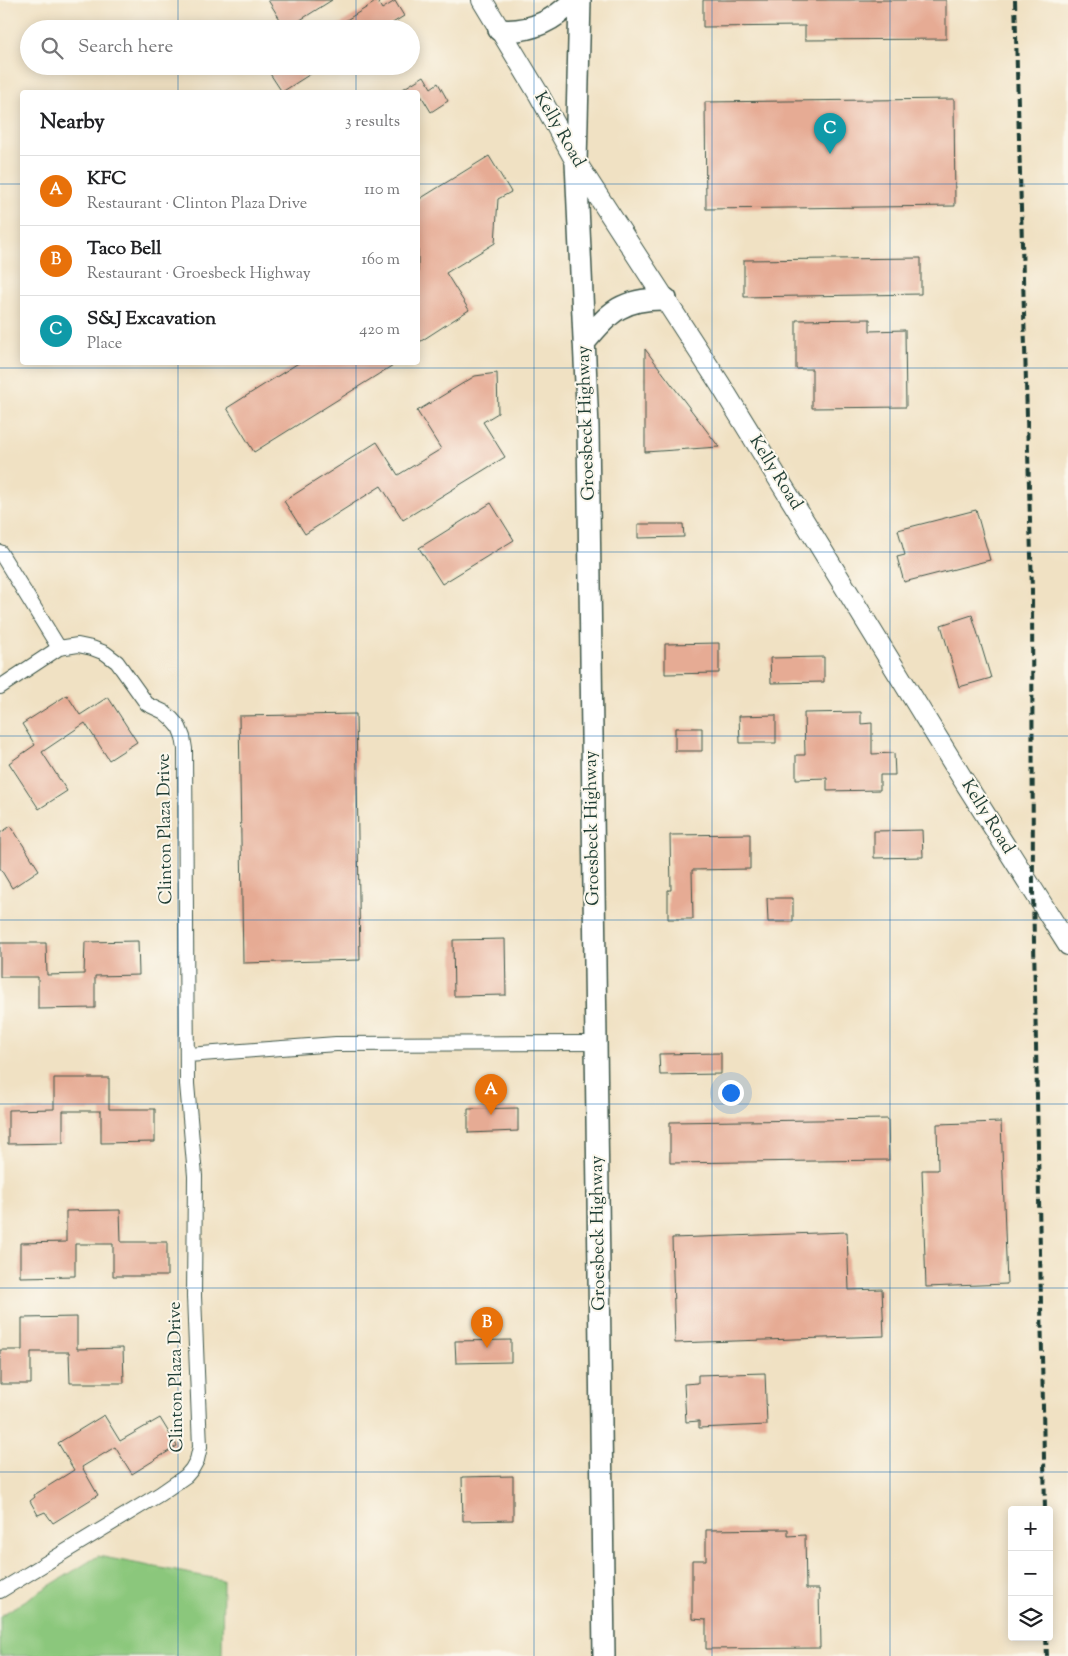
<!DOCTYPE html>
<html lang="en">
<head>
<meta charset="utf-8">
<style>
	:root { --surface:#fff; --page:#f2f2f2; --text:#202124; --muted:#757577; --line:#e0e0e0; --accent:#0f766e }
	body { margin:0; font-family:"Sorts Mill Goudy",serif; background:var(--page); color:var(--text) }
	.controls { position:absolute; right:15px; bottom:15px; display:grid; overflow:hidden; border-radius:5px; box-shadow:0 2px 12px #0003 }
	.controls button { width:45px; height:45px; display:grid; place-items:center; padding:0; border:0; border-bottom:1px solid var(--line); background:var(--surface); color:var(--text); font:25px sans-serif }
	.you { position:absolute; left:730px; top:1092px; width:18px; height:18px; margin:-12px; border:4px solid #fff; border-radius:50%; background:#1a73e8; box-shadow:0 0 0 8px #1a73e833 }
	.badge { display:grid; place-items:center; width:32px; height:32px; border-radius:50%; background:var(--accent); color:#fff; font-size:16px; font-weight:700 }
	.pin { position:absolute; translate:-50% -41px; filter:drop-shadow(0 1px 2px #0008) }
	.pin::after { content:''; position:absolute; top:26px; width:18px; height:15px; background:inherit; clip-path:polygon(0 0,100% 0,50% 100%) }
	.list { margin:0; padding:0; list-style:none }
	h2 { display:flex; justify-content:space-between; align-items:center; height:65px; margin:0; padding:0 20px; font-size:21px }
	h2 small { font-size:16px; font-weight:400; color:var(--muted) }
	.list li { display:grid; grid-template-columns:32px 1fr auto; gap:15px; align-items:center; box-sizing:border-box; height:70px; padding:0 20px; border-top:1px solid var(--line) }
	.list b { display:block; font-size:19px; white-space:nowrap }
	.list p { margin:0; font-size:16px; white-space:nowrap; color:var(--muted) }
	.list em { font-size:16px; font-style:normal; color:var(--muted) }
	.icon { flex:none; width:28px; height:28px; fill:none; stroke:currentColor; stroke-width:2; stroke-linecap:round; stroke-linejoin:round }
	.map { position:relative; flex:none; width:1068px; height:1656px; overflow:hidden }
	.search { position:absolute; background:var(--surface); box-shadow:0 2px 12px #0003; left:20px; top:20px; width:400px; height:55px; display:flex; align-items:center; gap:12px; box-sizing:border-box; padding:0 18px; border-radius:28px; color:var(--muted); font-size:19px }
	.panel { position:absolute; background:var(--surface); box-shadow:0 2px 12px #0003; left:20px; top:90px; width:400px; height:275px; border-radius:5px }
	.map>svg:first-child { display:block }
	.green { fill:#8bc77c; stroke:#558258 }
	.building { fill:#e6ab94 }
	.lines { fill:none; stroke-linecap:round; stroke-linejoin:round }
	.street-casing { stroke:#3e5649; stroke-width:16 }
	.secondary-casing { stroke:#3e5649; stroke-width:22 }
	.primary-casing { stroke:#3e5649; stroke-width:24 }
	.street { stroke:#fff; stroke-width:14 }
	.secondary { stroke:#fff; stroke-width:20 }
	.primary { stroke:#fff; stroke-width:21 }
	.rail { stroke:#1f3d34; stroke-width:4; stroke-dasharray:8 4; stroke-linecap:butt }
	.grid { fill:none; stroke:#1f6fb2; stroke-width:1; stroke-opacity:0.55 }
	.labels { text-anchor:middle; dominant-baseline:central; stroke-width:4; stroke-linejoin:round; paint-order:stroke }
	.street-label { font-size:18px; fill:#1f3d34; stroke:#fbf7ec }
</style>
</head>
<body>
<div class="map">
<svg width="1068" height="1656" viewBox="0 0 1068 1656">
	<rect width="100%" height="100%" fill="#fbf7ec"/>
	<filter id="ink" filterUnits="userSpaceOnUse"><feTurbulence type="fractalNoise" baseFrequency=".02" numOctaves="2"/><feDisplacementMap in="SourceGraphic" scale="10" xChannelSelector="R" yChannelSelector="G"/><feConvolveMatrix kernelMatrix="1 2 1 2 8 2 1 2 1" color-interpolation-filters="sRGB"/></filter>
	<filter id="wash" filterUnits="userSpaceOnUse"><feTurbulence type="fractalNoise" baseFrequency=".0096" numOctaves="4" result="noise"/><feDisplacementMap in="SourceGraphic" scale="20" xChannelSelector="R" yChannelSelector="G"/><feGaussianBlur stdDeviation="1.12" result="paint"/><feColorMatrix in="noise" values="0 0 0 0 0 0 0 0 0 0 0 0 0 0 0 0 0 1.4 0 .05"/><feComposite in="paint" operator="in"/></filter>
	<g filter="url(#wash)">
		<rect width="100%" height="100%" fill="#f0e1c3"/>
		<path class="green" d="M98 1556 223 1580 222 1656H0V1616Z"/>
		<g id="blocks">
			<path class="building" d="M268 0H332L286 29Z
				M703 0H946V39L805 40V26L703 27Z
				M377 1 382 9 395 1 404 16 383 29H332Z
				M265 66H323L282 92Z
				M424 76 431 88 438 83 448 101 431 112 419 92H398Z
				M954 99 955 206 706 209 705 102Z
				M489 156 511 192 498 199 495 243 446 273 469 310 418 343V200Z
				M921 258V294L744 297V260Z
				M870 319V331L905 330 906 407 812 408V369H796V320Z
				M645 349 719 447 645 452Z
				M300 362H398L254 452 227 408Z
				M497 373 498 413 483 422 505 457 403 520 381 486 305 534 284 501 377 442 398 475 441 449 417 411 475 376Z
				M491 503 514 540 442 584 419 548Z
				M976 510 990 560 904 582 897 557 905 555 898 530Z
				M638 524H683L684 537 638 538Z
				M972 615 991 678 959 687 941 625Z
				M719 643V673L665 674V644Z
				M824 657V682L771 683 770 658Z
				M67 695 80 715 108 697 137 742 109 760 85 723 42 752 67 791 39 809 9 763 35 745 22 724Z
				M861 712V724L872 723V754L894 753 895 775H880V790L827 791V778L796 779V755H805L804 713Z
				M356 714 360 960 243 963 239 716Z
				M776 715V743H740L739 716Z
				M675 728H702V751H675Z
				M11 826 39 870 12 888 0 868V833Z
				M922 830 923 857 874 858V831Z
				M750 834V869L692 870 693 919H668V890H671L670 835Z
				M767 898H793V922H768Z
				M505 939 506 995 454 996 453 940Z
				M138 941 139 975 95 976V1008L38 1009V977H0V943H46L47 975 84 974 85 942Z
				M721 1053V1074L660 1075 659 1054Z
				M54 1078H109V1109H155V1142L101 1143V1111H63V1143L8 1144V1110L54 1109Z
				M518 1108V1131L468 1133V1109Z
				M888 1119 889 1160 670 1163V1122Z
				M1001 1122 1007 1284 926 1287 922 1170H938L937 1124Z
				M120 1210 121 1242H167V1276H113V1244H75V1276L20 1277V1243L66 1242V1211Z
				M847 1232 849 1290 882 1289 884 1336 675 1343 672 1238Z
				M77 1317V1349L123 1348 124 1383H70L69 1352H31V1384H0V1350H22V1318Z
				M511 1340V1362L456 1363 455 1341Z
				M765 1373 767 1425 699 1428V1421L686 1422 684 1384 698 1383V1375Z
				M104 1415 120 1441 160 1418 177 1446 132 1474 115 1447 82 1467 98 1495 53 1523 45 1512 38 1515 30 1501 35 1497 34 1495 74 1470 58 1443Z
				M513 1476V1520L463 1521 462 1477Z
				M788 1529V1536L805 1535 806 1589H819L820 1648 706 1649V1620L692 1619V1560H706V1530Z"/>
		</g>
	</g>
	<g filter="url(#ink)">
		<use href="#blocks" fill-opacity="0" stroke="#3e5649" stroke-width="1"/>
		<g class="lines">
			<g class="street-casing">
				<path id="street" d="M0 552 59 648
					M0 687 59 648 78 645 92 648 105 653 117 662 147 704 164 712 172 719 179 727 183 737 185 749 187 1084 195 1176 194 1296 200 1447 197 1460 192 1469 186 1476 160 1494 0 1591
					M188 1055 336 1044 597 1043"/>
			</g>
			<g class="secondary-casing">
				<path id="secondary" d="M482 0 538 93 576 162 720 384 964 781 1068 945"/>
			</g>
			<g class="primary-casing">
				<path id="primary" d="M580 0 576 162 588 427 604 1656
					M499 30C529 33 553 22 574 0
					M584 343C610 311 623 298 666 299"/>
			</g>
			<use href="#street" class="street"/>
			<use href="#secondary" class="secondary"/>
			<use href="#primary" class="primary"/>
			<path class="rail" d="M1015 0 1032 590 1033 890 1045 1510
				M1046 1637 1047 1656"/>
		</g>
	</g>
	<path class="grid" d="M178 0V29M356 0V29M534 0V1656M712 0V1656M890 0V1656M178 66V92M356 66V92M0 184H22M418 184H1068M178 362V1656M356 362V1656M0 368H1068M0 552H1068M0 736H1068M0 920H1068M0 1104H1068M0 1288H1068M0 1472H1068"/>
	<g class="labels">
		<g class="street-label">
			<text transform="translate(559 130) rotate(60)">Kelly Road</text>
			<text transform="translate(587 423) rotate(-92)">Groesbeck Highway</text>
			<text transform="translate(775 473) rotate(58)">Kelly Road</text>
			<text transform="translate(987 817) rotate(58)">Kelly Road</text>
			<text transform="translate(593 828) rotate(-91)">Groesbeck Highway</text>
			<text transform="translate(166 829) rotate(-91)">Clinton Plaza Drive</text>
			<text transform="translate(599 1233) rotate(-91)">Groesbeck Highway</text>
			<text transform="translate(177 1377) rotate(-91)">Clinton Plaza Drive</text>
		</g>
	</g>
</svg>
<div class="controls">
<button>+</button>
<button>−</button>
<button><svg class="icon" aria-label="layers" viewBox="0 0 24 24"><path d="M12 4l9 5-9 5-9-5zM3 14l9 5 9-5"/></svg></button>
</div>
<div class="you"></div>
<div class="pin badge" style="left:491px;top:1115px;background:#e8710a">A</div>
<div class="pin badge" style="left:487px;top:1348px;background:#e8710a">B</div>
<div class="pin badge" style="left:830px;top:154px;background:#0f9aa8">C</div>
<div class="search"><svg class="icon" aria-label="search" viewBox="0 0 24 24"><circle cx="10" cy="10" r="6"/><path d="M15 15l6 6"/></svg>Search here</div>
<section class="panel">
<h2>Nearby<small>3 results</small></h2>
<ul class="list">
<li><span class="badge" style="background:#e8710a">A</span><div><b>KFC</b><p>Restaurant · Clinton Plaza Drive</p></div><em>110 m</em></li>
<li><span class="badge" style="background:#e8710a">B</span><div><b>Taco Bell</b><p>Restaurant · Groesbeck Highway</p></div><em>160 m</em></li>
<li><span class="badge" style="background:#0f9aa8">C</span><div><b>S&amp;J Excavation</b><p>Place</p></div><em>420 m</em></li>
</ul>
</section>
</div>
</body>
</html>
